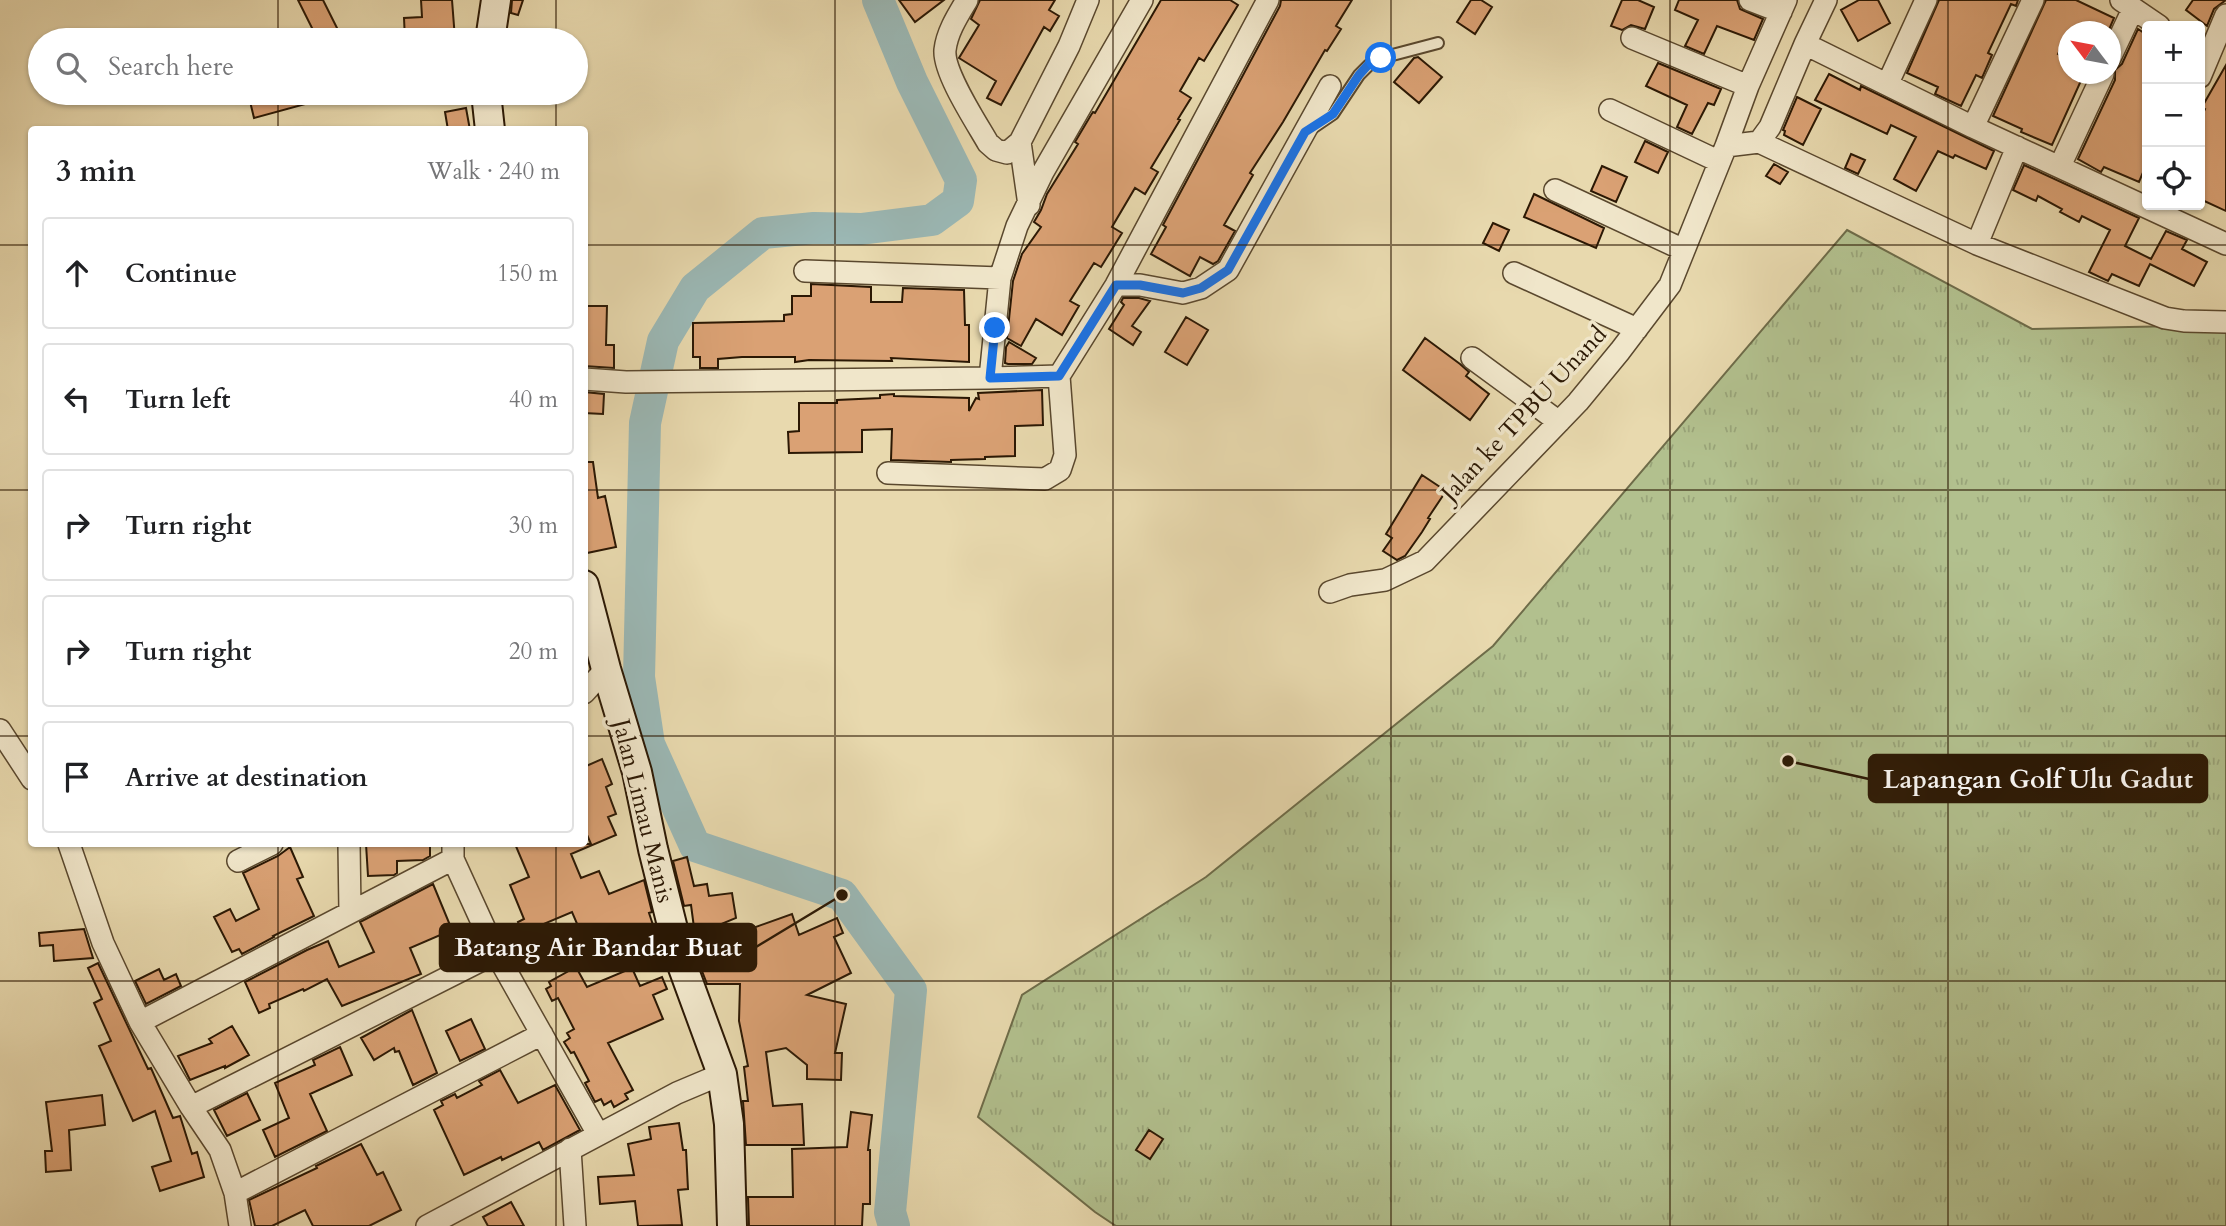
<!DOCTYPE html>
<html lang="en">
<head>
<meta charset="utf-8">
<style>
	:root { --surface:#fff; --page:#f2f2f2; --text:#202124; --muted:#757577; --line:#e0e0e0 }
	body { margin:0; font-family:Cardo,serif; background:var(--page); color:var(--text) }
	.controls { position:absolute; right:21px; top:21px; display:grid; overflow:hidden; border-radius:7px; box-shadow:0 2px 5px #0004 }
	.controls button { width:63px; height:63px; display:grid; place-items:center; padding:0; border:0; border-bottom:2px solid var(--line); background:var(--surface); color:var(--text); font:35px sans-serif }
	.compass { position:absolute; left:2058px; top:21px; width:63px; height:63px; border-radius:50%; background:var(--surface); box-shadow:0 2px 5px #0004; rotate:302deg }
	.stop { position:absolute; width:21px; height:21px; margin:-16px; border:5px solid #1a73e8; border-radius:50%; background:#fff }
	.stop.end { background:#1a73e8; border-color:#fff; box-shadow:0 2px 7px #0008 }
	.list { margin:0; padding:0; list-style:none }
	h2 { display:flex; justify-content:space-between; align-items:center; height:91px; margin:0; padding:0 28px; font-size:30px }
	h2 small { font-size:23px; font-weight:400; color:var(--muted) }
	.list li { display:grid; grid-template-columns:46px 1fr auto; gap:21px; align-items:center; box-sizing:border-box; height:112px; margin:0 14px 14px; padding:0 14px; border:2px solid var(--line); border-radius:7px }
	.list b { display:block; font-size:26px; white-space:nowrap }
	.list em { font-size:23px; font-style:normal; color:var(--muted) }
	.icon { flex:none; width:38px; height:38px; fill:none; stroke:currentColor; stroke-width:2; stroke-linecap:round; stroke-linejoin:round }
	.map { position:relative; flex:none; width:2226px; height:1226px; overflow:hidden }
	.search { position:absolute; background:var(--surface); box-shadow:0 2px 5px #0004; left:28px; top:28px; width:560px; height:77px; display:flex; align-items:center; gap:18px; box-sizing:border-box; padding:0 24px; border-radius:38px; color:var(--muted); font-size:26px }
	.panel { position:absolute; background:var(--surface); box-shadow:0 2px 5px #0004; left:28px; top:126px; width:560px; height:721px; border-radius:7px }
	.map>svg:first-child { display:block }
	.grass { fill:url(#grass-tufts); stroke:#6e6c49; stroke-width:2 }
	.lines { fill:none; stroke-linecap:round; stroke-linejoin:round }
	.river { stroke:#9bb8b5; stroke-width:32 }
	.building { fill:#daa174; stroke:#2b1804; stroke-width:2 }
	.lane-casing { stroke:#5a482e; stroke-width:14 }
	.street-casing { stroke:#5a482e; stroke-width:24 }
	.secondary-casing { stroke:#2b1804; stroke-width:32 }
	.lane { stroke:#f0e6ca; stroke-width:10 }
	.street { stroke:#f0e6ca; stroke-width:21 }
	.secondary { stroke:#f0e6ca; stroke-width:28 }
	.route { stroke:#1a73e8; stroke-width:9 }
	.grid { fill:none; stroke:#2b1804; stroke-width:2; stroke-opacity:0.55 }
	.labels { text-anchor:middle; dominant-baseline:central; stroke-width:7; stroke-linejoin:round; paint-order:stroke }
	.street-label { font-size:24px; fill:#2b1804; stroke:#f0e6ca }
	.leader { fill:none; stroke:#2b1804; stroke-width:2.5 }
	.callout-dot { fill:#2b1804; stroke:#f0e6ca; stroke-width:2.5 }
	.callout { fill:#2b1804; stroke:#2b1804; stroke-width:2.5 }
	.callout-label { font-size:26px; text-anchor:middle; font-weight:bold; fill:#fff }
</style>
</head>
<body>
<div class="map">
<svg width="2226" height="1226" viewBox="0 0 2226 1226">
	<defs>
		<pattern id="grass-tufts" width="24" height="20" patternUnits="userSpaceOnUse" patternTransform="scale(1.75)"><rect width="24" height="20" fill="#b2c08e"/><path d="M3 7l-1-3M5 7V3M7 7l1-3M15 17l-1-3M17 17v-4M19 17l1-3" fill="none" stroke="#99a479"/></pattern>
	</defs>
	<rect width="100%" height="100%" fill="#e8d9ae"/>
	<filter id="stains"><feTurbulence type="fractalNoise" baseFrequency=".00286" numOctaves="4"/><feColorMatrix values="0 0 0 0 .2 0 0 0 0 .09 0 0 0 0 .02 0 0 0 .5 -.17"/></filter>
	<radialGradient id="worn" r=".72"><stop offset=".6" stop-color="#630" stop-opacity="0"/><stop offset="1" stop-color="#630" stop-opacity=".3"/></radialGradient>
	<path class="grass" d="M1847 230 2032 329 2226 325V1226H1116L1095 1212 978 1117 1022 995 1206 877 1493 646Z"/>
	<g class="lines">
		<path class="river" d="M878 0 912 82 961 180 958 201 932 220 861 229 814 228 763 233 695 288 663 341 645 423 639 677 649 744 695 846 842 895 911 990 890 1212 894 1226"/>
	</g>
	<path class="building" d="M298 0H323L343 40H318Z
		M421 0H452L455 39 405 40 404 18 422 17Z
		M512 0H523L518 15 511 13Z
		M899 0H944L915 22Z
		M980 0H1055L1049 10 1059 16 1050 31 1044 27 1001 105 987 98 996 81 959 58 979 25 971 19Z
		M1161 0H1230L1238 5 1204 61 1199 58 1180 91 1191 98 1178 119 1180 120 1151 168 1158 172 1145 194 1135 188 1112 227 1122 233 1101 267 1094 263 1070 301 1079 306 1062 335 1036 319 1021 346 1007 338 1013 281 1022 254 1041 227 1034 222 1041 210 1047 194 1078 144 1075 142 1091 115 1093 112 1095 113Z
		M1281 0H1352L1336 26 1341 29 1327 51 1325 50 1283 122 1250 173 1253 175 1224 225 1235 231 1218 261 1213 264 1200 257 1190 276 1151 254 1166 227 1163 225 1280 6Z
		M1471 0H1481L1492 7 1475 34 1457 22Z
		M1622 0H1638L1654 7 1645 29 1631 25 1622 30 1611 26Z
		M1679 0H1737L1740 9 1763 19 1754 40 1717 26 1704 54 1685 46 1698 20 1675 10Z
		M1859 0H1878L1890 23 1858 41 1841 10Z
		M1939 0H2018L2016 6 2011 4 1988 53 1992 55 1982 78 1976 75 1961 106 1935 94 1938 87 1907 73Z
		M2046 0H2076L2114 18 2108 32H2068L2058 54 2068 59V74H2084L2052 145 2021 132 2022 129 1993 116Z
		M2193 0H2226L2214 9 2207 26 2186 10Z
		M2138 29 2147 35V163L2139 182 2104 167 2101 172 2078 159 2115 80V70L2122 64Z
		M1418 57 1442 77 1419 103 1394 82 1414 58Z
		M1658 63 1721 89 1714 105 1708 103 1692 134 1677 127 1687 105 1646 86Z
		M2226 65V211L2200 199V119L2205 109 2202 107Z
		M1829 74 1860 90 1861 86 1994 151 1986 169 1955 155 1953 158 1938 151 1916 191 1894 179 1916 137 1891 125 1887 134 1815 100Z
		M248 93H331V97L254 118Z
		M1797 97 1821 109 1803 145 1784 135 1785 131 1783 130Z
		M466 108 470 130H448L445 112Z
		M1645 141 1668 152 1658 173 1635 162Z
		M1851 154 1865 160 1858 174 1845 168Z
		M1774 164 1788 172 1780 184 1766 176Z
		M2024 165 2139 218 2125 246 2151 259 2166 231 2187 240 2182 249 2207 262 2194 286 2150 264 2139 286 2112 274 2108 281 2089 272 2110 230 2082 216 2079 222 2060 212 2062 209 2038 196 2036 201 2013 190Z
		M1602 166 1627 177 1616 202 1591 191Z
		M1534 194 1604 228 1596 248 1524 217Z
		M1493 223 1509 230 1499 251 1483 243Z
		M811 284 871 287V302H902L903 288 964 290 965 325H969V362L891 358 892 361 809 360 795 362V357H742L718 359V368H700V357H693V323L784 321V315L792 314V296H811Z
		M1123 298H1139L1150 301 1132 326 1141 332 1133 345 1109 329 1124 305 1121 302Z
		M584 306H607L606 345H614V368L584 366Z
		M1186 317 1208 330 1187 365 1165 352Z
		M1425 338 1460 364 1469 372 1466 376 1489 394 1470 420 1403 370Z
		M1009 342 1036 358 1032 364H1008L1005 363 1006 347Z
		M1042 390 1043 425 1015 426V456L985 457V459L951 460V462L891 460 892 429 862 430V452L789 453 788 432 799 431V403H837V400L880 398V395L894 394V396L969 398V411L976 398 979 399 978 393Z
		M584 392 604 394 603 414 584 413Z
		M584 462H593L598 498 605 496 616 547 587 553 584 541Z
		M1422 475 1446 491 1428 518 1430 519 1422 532 1405 556 1397 560 1383 551 1392 538 1386 534Z
		M602 759 612 784 606 787 616 814 608 817 616 835 571 854 581 878 599 871 609 894 644 880 652 912 649 913 661 949 633 961 619 926 584 940 572 912 534 928 535 931 524 936 518 922 524 919 510 885 529 877 515 844H591L584 828V767Z
		M366 844H430V856L423 860 397 861V873L394 875 368 876Z
		M290 847 303 877 297 879 314 916 273 936 274 937 242 954 239 949 232 952 214 917 230 909 236 921 259 909 243 873 278 856Z
		M687 857 694 886 707 884 709 896 732 893 736 918 695 935 691 905 684 906 673 861Z
		M433 884 452 930 410 948 421 974 342 1006 327 979 304 991 303 989 269 1004 270 1008 259 1013 245 982 307 950 328 941 339 967 374 952 360 922Z
		M792 914 799 935 837 918 843 933 834 937 851 973 807 995 846 1004 835 1053H842L841 1080 807 1079V1065L786 1048 766 1052 773 1106 802 1104 804 1145H746L743 1101H748L744 1067 748 1066 739 1021 740 984H707L702 971V960L754 937 750 929Z
		M84 929 93 958 54 961 53 945 40 946 39 933Z
		M98 963 148 1069 151 1068 173 1118 180 1116 192 1154 197 1152 204 1177 160 1191 152 1167 171 1161 155 1111 133 1121 99 1046 111 1041 94 1003 102 999 88 968Z
		M576 967 587 987 632 968 640 986 662 977 667 989 653 995 663 1019 608 1043 633 1090 625 1094 628 1099 614 1107 611 1101 604 1105 601 1099 595 1102 585 1083 589 1081 574 1052 571 1053 564 1042 570 1038 567 1033 574 1029 558 998 552 1001 546 989 551 986 549 982Z
		M159 969 164 980 176 974 181 986 146 1004 135 981Z
		M412 1010 437 1073 413 1085 399 1051 395 1052 394 1048 374 1060 361 1038Z
		M471 1019 485 1049 460 1061 446 1031Z
		M232 1026 249 1055 225 1068V1066L190 1080 178 1056 212 1043 209 1039Z
		M340 1047 352 1075 310 1094 327 1131 275 1157 263 1130 289 1118 275 1083 315 1065 313 1060Z
		M500 1070 518 1103 555 1085 580 1130 543 1150 539 1142 502 1160 501 1157 464 1175 434 1110 443 1105 441 1101 455 1094 457 1098 482 1085 479 1081Z
		M247 1093 260 1120 227 1136 214 1110Z
		M102 1095 105 1125 69 1130 71 1170 46 1172 45 1151H52L46 1102Z
		M851 1112 872 1115 868 1150H870V1204H863L862 1226H749L748 1197H793L792 1149 847 1147Z
		M679 1123 683 1150H686L688 1189 678 1190 682 1225 638 1226 635 1201 600 1204 598 1177 634 1175 628 1144 651 1139 649 1127Z
		M1149 1130 1163 1139 1150 1159 1136 1150Z
		M361 1144 377 1175 383 1172 401 1210 369 1226H313L305 1210 272 1226H255L249 1200 317 1168 316 1166Z
		M511 1202 524 1226H488L483 1217Z"/>
	<g class="lines">
		<g class="lane-casing">
			<path id="lane" d="M1311 129 1333 114 1359 75 1369 65 1381 58 1438 43"/>
		</g>
		<g class="street-casing">
			<path id="street" d="M967 0C958 15 947 32 945 50 943 72 976 122 988 143L996 150 1007 153 1020 142 1069 46 1088 0
				M1750 0 1781 12
				M1826 0 1805 44 1973 127 2226 244
				M2121 0 2159 26
				M1632 38 1748 86
				M2110 58 2133 9
				M2200 77 2226 15
				M1888 83 1926 0
				M1610 110 1718 161
				M1973 127 2033 0
				M1020 142 1029 205
				M1759 142 1977 244 2165 318 2184 321 2226 322
				M1726 146 1748 86 1786 0
				M2060 166 2103 74
				M1555 190 1684 250
				M1977 244 2017 147
				M805 271 1000 278
				M1514 273 1637 329
				M1116 285H1140L1183 293 1201 288 1228 270 1330 86
				M1472 358 1559 422
				M990 378 1000 278 1017 226 1043 172 1142 0
				M584 379 626 382 990 378 1059 376 1116 285 1268 0
				M888 473 1045 479 1060 470 1065 455 1059 376
				M1330 592 1350 585 1385 580 1425 561 1578 402 1620 351 1670 285 1726 146 1759 142 1770 127 1805 44
				M584 693 606 669
				M0 730 32 779
				M69 844 103 943 140 1022 191 1107 220 1150 235 1193 240 1226
				M349 844 350 912
				M453 844V859L496 953 598 1134
				M238 861 272 844
				M140 1022 453 859
				M191 1107 496 953
				M570 1149 575 1226
				M235 1193 542 1034
				M427 1226 677 1093 722 1074"/>
		</g>
		<g class="secondary-casing">
			<path id="secondary" d="M490 40 496 0
				M486 93 490 130
				M584 585 606 669 637 772 653 849 682 965 722 1074 729 1124 732 1226"/>
		</g>
		<use href="#lane" class="lane"/>
		<use href="#street" class="street"/>
		<use href="#secondary" class="secondary"/>
	</g>
	<g class="lines">
		<path class="route" d="M995 328 990 378 1059 376 1116 285H1140L1183 293 1201 288 1228 270 1305 132 1333 114 1359 75 1368 65 1381 58"/>
	</g>
	<path class="grid" d="M278 0V40M556 0V40M835 0V1226M1113 0V1226M1391 0V1226M1670 0V1226M1948 0V1226M278 93V130M556 93V130M0 245H32M584 245H2226M0 490H32M584 490H2226M0 736H32M584 736H2226M278 844V1226M556 844V1226M0 981H2226"/>
	<g class="labels">
		<g class="street-label">
			<text transform="translate(1524 414) rotate(-47)">Jalan ke TPBU Unand</text>
			<text transform="translate(643 811) rotate(76)">Jalan Limau Manis</text>
		</g>
	</g>
	<path class="leader" d="M1788 761L1869 779M842 895L756 947"/>
	<g class="callout-dot">
		<circle cx="1788" cy="761" r="7"/>
		<circle cx="842" cy="895" r="7"/>
	</g>
	<g class="callout">
		<rect x="1869" y="755" width="338" height="47" rx="7"/>
		<rect x="440" y="924" width="316" height="47" rx="7"/>
	</g>
	<g class="callout-label">
		<text x="2038" y="788">Lapangan Golf Ulu Gadut</text>
		<text x="598" y="956">Batang Air Bandar Buat</text>
	</g>
	<rect width="100%" height="100%" filter="url(#stains)"/>
	<rect width="100%" height="100%" fill="url(#worn)"/>
</svg>
<div class="controls">
<button>+</button>
<button>−</button>
<button><svg class="icon" aria-label="locate" viewBox="0 0 24 24"><circle cx="12" cy="12" r="6"/><path d="M12 2v4M12 18v4M2 12h4M18 12h4"/></svg></button>
</div>
<svg class="compass" viewBox="-18 -18 36 36"><path d="M0-13l5 13h-10z" fill="#e53935"/><path d="M0 13l5-13h-10z" fill="#757577"/></svg>
<div class="stop" style="left:1381px;top:58px"></div>
<div class="stop end" style="left:995px;top:328px"></div>
<div class="search"><svg class="icon" aria-label="search" viewBox="0 0 24 24"><circle cx="10" cy="10" r="6"/><path d="M15 15l6 6"/></svg>Search here</div>
<section class="panel">
<h2>3 min<small>Walk · 240 m</small></h2>
<ul class="list">
<li><svg class="icon" aria-label="ahead" viewBox="0 0 24 24"><path d="M12 20V5M6 11l6-6 6 6"/></svg><div><b>Continue</b></div><em>150 m</em></li>
<li><svg class="icon" aria-label="left" viewBox="0 0 24 24"><path d="M17 20v-9H6M10 6l-5 5 5 5"/></svg><div><b>Turn left</b></div><em>40 m</em></li>
<li><svg class="icon" aria-label="right" viewBox="0 0 24 24"><path d="M7 20v-9h11M14 6l5 5-5 5"/></svg><div><b>Turn right</b></div><em>30 m</em></li>
<li><svg class="icon" aria-label="right" viewBox="0 0 24 24"><path d="M7 20v-9h11M14 6l5 5-5 5"/></svg><div><b>Turn right</b></div><em>20 m</em></li>
<li><svg class="icon" aria-label="arrive" viewBox="0 0 24 24"><path d="M6 21V4h12l-3 4 3 4H6"/></svg><div><b>Arrive at destination</b></div></li>
</ul>
</section>
</div>
</body>
</html>
